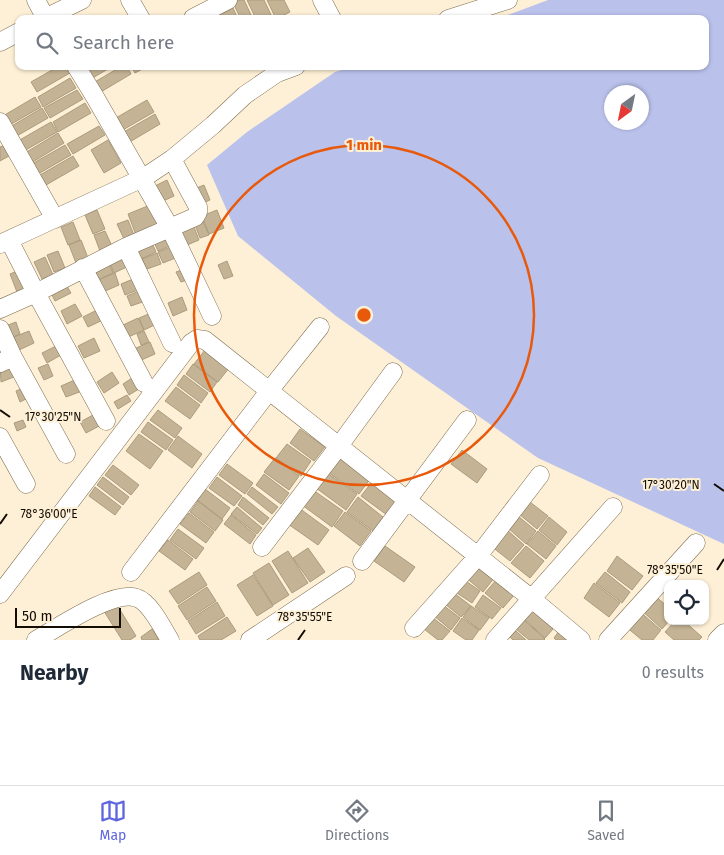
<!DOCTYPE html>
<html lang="en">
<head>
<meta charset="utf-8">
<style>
	:root { --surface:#fff; --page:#f2f2f3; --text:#1f2937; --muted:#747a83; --line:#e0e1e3; --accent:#6066de }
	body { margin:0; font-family:"Fira Sans",sans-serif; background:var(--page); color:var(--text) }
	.controls { position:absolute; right:15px; bottom:15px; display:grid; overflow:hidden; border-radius:10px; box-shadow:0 1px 4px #0004 }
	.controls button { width:45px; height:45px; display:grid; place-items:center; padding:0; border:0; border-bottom:1px solid var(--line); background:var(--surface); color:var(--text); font:25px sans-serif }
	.compass { position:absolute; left:604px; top:85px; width:45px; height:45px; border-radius:50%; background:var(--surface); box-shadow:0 1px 4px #0004; rotate:213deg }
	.scale { position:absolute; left:15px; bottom:12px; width:106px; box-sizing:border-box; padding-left:5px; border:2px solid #120c03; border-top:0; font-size:14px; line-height:18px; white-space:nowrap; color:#120c03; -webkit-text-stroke:4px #fef0d6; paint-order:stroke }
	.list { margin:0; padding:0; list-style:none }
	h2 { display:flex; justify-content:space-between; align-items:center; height:65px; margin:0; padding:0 20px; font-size:21px }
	h2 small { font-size:16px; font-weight:400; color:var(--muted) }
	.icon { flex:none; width:28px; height:28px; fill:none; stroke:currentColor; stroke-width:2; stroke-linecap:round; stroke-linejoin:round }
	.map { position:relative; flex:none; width:724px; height:640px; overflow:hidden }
	.search { position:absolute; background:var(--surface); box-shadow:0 1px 4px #0004; left:15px; right:15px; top:15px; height:55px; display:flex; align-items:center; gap:12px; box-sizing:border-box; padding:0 18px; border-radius:10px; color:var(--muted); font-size:19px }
	.sheet { height:145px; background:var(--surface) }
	nav { display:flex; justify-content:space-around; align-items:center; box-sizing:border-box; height:70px; border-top:1px solid var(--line); background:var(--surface); font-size:14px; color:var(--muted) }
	nav a { display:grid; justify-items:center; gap:2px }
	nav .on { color:var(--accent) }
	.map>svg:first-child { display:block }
	.water { fill:#bac2ec; fill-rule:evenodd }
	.building { fill:#c4b394; stroke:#ac9c7e }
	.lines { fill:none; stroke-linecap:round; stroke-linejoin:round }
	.minor-casing { stroke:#7c6d50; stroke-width:19 }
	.minor { stroke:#fff; stroke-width:18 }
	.ticks { fill:none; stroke:#120c03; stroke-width:2 }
	.ring { fill:none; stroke:#e8590c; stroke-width:2.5 }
	.ticks-label { font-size:12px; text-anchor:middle; fill:#120c03; stroke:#fef0d6; stroke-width:4; stroke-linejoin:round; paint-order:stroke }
	.centre { fill:#e8590c; stroke:#fef0d6; stroke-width:2.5 }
	.ring-label { font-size:15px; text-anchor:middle; font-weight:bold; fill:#e8590c; stroke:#fef0d6; stroke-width:4; stroke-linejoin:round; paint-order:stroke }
</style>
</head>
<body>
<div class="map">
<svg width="724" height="640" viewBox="0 0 724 640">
	<rect width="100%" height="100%" fill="#fef0d6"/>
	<path class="water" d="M548 0H724V544L538 458 336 316 238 236 207 165 247 132 335 72 354 66H705V19H497ZM612 92H642V122H612Z"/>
	<path class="building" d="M239 0H244L253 19H241L233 3Z
		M247 0H264L273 19H256Z
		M267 0H284L290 12 276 19Z
		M233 8 238 19H217L216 17Z
		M59 66H66L70 73 37 92 31 82Z
		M90 66H113L91 79 85 69Z
		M122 66H127L131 74 99 93 93 83Z
		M131 66H148L135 73Z
		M70 78 76 88 43 107 38 97Z
		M77 90 83 99 50 118 44 108Z
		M35 97 41 107 8 126 3 116Z
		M147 100 154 112 121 131 114 119Z
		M85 103 91 113 58 132 53 122Z
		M42 108 48 118 15 137 10 127Z
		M155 114 160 124 128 143 122 133Z
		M51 122 57 132 24 151 18 141Z
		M99 126 105 135 73 154 67 144Z
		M58 133 64 143 31 163 25 153Z
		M108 140 121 163 104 173 91 150Z
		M65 145 71 155 38 174 32 164Z
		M3 146 9 156 0 161V147Z
		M73 156 79 166 46 185 40 175Z
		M167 180 174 196 161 202 155 186Z
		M204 185 210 200 200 204 194 189Z
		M150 205 159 225 136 235 128 214Z
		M97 210 105 229 93 234 85 215Z
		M217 210 224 228 209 234 202 216Z
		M201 217 209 235 200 238 193 220Z
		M128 220 134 235 124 239 117 224Z
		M73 222 80 240 68 245 61 227Z
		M192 222 199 240 187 245 179 228Z
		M105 231 112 246 100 251 94 235Z
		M168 234 172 245 158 251 153 240Z
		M81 240 88 258 76 263 69 245Z
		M151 241 156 252 141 259 136 247Z
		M173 246 178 257 163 263 158 252Z
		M58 251 65 268 54 272 47 255Z
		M126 253 131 265 114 273 109 261Z
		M157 253 161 264 147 269 142 259Z
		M45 257 53 275 42 279 34 262Z
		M108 261 113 273 98 280 93 267Z
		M227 261 233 276 224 279 218 265Z
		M185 269 190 279 181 282 176 272Z
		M17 271 25 289 17 292 10 274Z
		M115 273 119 285 103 292 98 280Z
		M138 277 143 288 125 295 121 284Z
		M64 281 71 293 55 301 49 289Z
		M144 289 148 300 131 306 127 296Z
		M182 297 187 310 173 316 168 303Z
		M75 304 82 316 67 324 61 311Z
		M99 309 105 319 88 327 83 317Z
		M156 311 161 322 144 330 139 318Z
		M138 318 144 330 126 338 121 326Z
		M16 322 20 334 13 337 8 325Z
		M29 331 34 343 19 350 14 337Z
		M144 331 149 342 141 345 137 334Z
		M94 338 100 351 84 358 78 346Z
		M150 342 155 354 139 361 134 349Z
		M56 346 61 355 47 363 42 353Z
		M205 350 229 368 218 382 194 364Z
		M13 361 19 375 1 382 0 366Z
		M48 364 53 376 44 380 38 368Z
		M193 364 217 382 210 392 186 374Z
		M112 372 119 383 104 393 97 382Z
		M184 375 208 393 201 403 177 385Z
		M135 376 142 387 129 395 123 384Z
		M77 379 82 391 66 397 61 386Z
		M26 387 30 397 20 402 16 391Z
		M176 387 200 405 190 419 165 401Z
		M127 395 131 401 118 409 114 402Z
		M158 410 182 428 175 438 150 420Z
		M95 414 101 425 86 433 80 422Z
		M23 420 26 427 17 431 14 423Z
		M148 422 173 440 166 450 141 432Z
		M300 429 325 447 314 461 290 443Z
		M139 434 163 451 150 469 126 451Z
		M178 436 202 454 192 468 168 450Z
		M287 444 311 461 301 476 276 458Z
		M462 450 487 469 477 483 451 464Z
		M340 457 370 479 359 494 329 473Z
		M275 458 299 476 289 490 264 472Z
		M227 464 253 483 245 494 219 475Z
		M113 465 139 485 131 495 105 475Z
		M327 473 357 494 346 510 316 488Z
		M264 474 289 493 281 504 256 485Z
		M103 477 129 497 123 505 97 485Z
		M217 477 242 496 234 506 209 488Z
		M372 482 397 501 387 515 361 496Z
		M95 487 121 507 115 515 89 496Z
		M252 487 278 507 272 514 247 494Z
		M205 489 230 508 222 519 197 500Z
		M313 490 343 511 332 527 302 505Z
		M243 497 269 518 263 525 238 505Z
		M358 497 383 517 373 531 347 512Z
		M198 501 223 520 215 531 190 512Z
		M530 502 548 516 537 529 519 514Z
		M237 507 262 528 257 534 231 514Z
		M299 508 329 530 318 545 288 524Z
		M345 512 371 531 360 546 334 526Z
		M189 513 214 532 206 543 180 524Z
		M231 515 256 535 250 544 224 524Z
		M518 516 536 531 526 544 508 528Z
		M549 517 567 532 557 545 539 530Z
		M178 529 204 548 196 559 170 540Z
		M506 529 524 545 510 561 491 546Z
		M538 531 556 546 546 559 527 544Z
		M168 540 193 559 185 570 159 551Z
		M385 546 415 567 404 582 374 561Z
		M526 546 544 561 530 578 511 563Z
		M308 548 325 572 310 582 293 558Z
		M288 551 308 583 292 593 272 561Z
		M617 556 643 576 632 590 607 571Z
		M476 562 495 577 483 592 464 576Z
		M269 563 289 595 273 605 253 573Z
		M199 572 207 585 178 604 169 591Z
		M605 572 630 592 622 603 596 583Z
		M253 575 273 606 257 616 237 585Z
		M463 579 480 591 472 603 454 591Z
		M497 579 515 594 503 608 485 593Z
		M594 583 620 603 609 617 584 598Z
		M207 587 216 601 187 620 178 606Z
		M454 593 471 606 461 617 445 604Z
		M653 594 668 607V621H669L662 629 640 609Z
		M483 595 501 608 492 619 475 607Z
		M114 600 136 636 130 640H122L102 608Z
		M217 602 225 616 196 634 188 621Z
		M443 605 460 618 451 630 434 616Z
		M471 606 489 618 480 630 463 617Z
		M638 610 661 630 653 640H642L625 626Z
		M532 611 553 629 545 638 524 619Z
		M227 617 236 631 221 640H200L198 636Z
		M433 618 450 631 442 640H438L424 629Z
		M462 618 479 630 472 640H466L453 631Z
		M524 620 545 639 544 640H529L516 629Z
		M675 621H684L702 637 699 640H674L665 632Z
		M152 629 159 640H142L141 637Z
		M516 631 526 640H513L510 637Z
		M559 631 570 640H556L554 638Z"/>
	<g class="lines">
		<g class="minor-casing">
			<path id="minor" d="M36 0 46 19
				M130 0 141 19
				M322 0 332 19
				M193 18 228 0
				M43 19 82 0
				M448 19 508 0
				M0 42 19 32
				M76 66 95 97 170 228 212 316
				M0 122 55 219
				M9 240 36 293 106 421
				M0 244 145 177 172 159 213 125 245 95 277 73 296 66
				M126 247 172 343
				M83 268 144 383
				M0 309 36 293 126 247 195 217 198 212V207L172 159
				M0 329 13 357 0 363
				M13 357 66 454
				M0 437 26 484
				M262 547 339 446 393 372
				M362 561 467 420
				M131 572 269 391 320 327
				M0 594 191 343 197 339 205 340 532 599 581 640
				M414 628 478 556 540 475
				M36 640C57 628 114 589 137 598 150 602 163 629 170 640
				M250 640 346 576
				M495 640 613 507
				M608 640 696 543
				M717 640 724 633"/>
		</g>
		<use href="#minor" class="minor"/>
	</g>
	<path class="ticks" d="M0 410 10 417M714 484 724 491M0 524 7 514M717 570 724 559M298 640 305 630"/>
	<circle class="ring" cx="364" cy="315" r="170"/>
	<g class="ticks-label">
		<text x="53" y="421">17°30'25"N</text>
		<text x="671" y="489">17°30'20"N</text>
		<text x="49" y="518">78°36'00"E</text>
		<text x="675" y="574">78°35'50"E</text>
		<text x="305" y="621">78°35'55"E</text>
	</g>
	<circle cx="364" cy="315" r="8" class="centre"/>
	<g class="ring-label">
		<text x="364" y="150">1 min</text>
	</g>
</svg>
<div class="controls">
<button><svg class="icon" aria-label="locate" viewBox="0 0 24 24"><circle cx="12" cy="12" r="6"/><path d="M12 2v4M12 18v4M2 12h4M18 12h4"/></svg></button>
</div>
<svg class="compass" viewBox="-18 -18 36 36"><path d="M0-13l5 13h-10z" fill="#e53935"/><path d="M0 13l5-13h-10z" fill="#747a83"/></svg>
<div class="scale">50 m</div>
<div class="search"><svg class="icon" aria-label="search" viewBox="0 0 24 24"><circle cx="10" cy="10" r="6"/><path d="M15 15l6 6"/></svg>Search here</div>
</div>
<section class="sheet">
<h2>Nearby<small>0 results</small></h2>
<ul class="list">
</ul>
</section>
<nav>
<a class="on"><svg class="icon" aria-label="map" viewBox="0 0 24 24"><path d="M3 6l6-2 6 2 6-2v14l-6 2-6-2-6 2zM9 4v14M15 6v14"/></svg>Map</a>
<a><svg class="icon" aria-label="directions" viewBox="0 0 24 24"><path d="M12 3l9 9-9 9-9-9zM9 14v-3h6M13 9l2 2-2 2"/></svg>Directions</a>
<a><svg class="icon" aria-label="saved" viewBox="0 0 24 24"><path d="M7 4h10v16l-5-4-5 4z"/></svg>Saved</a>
</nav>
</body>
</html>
